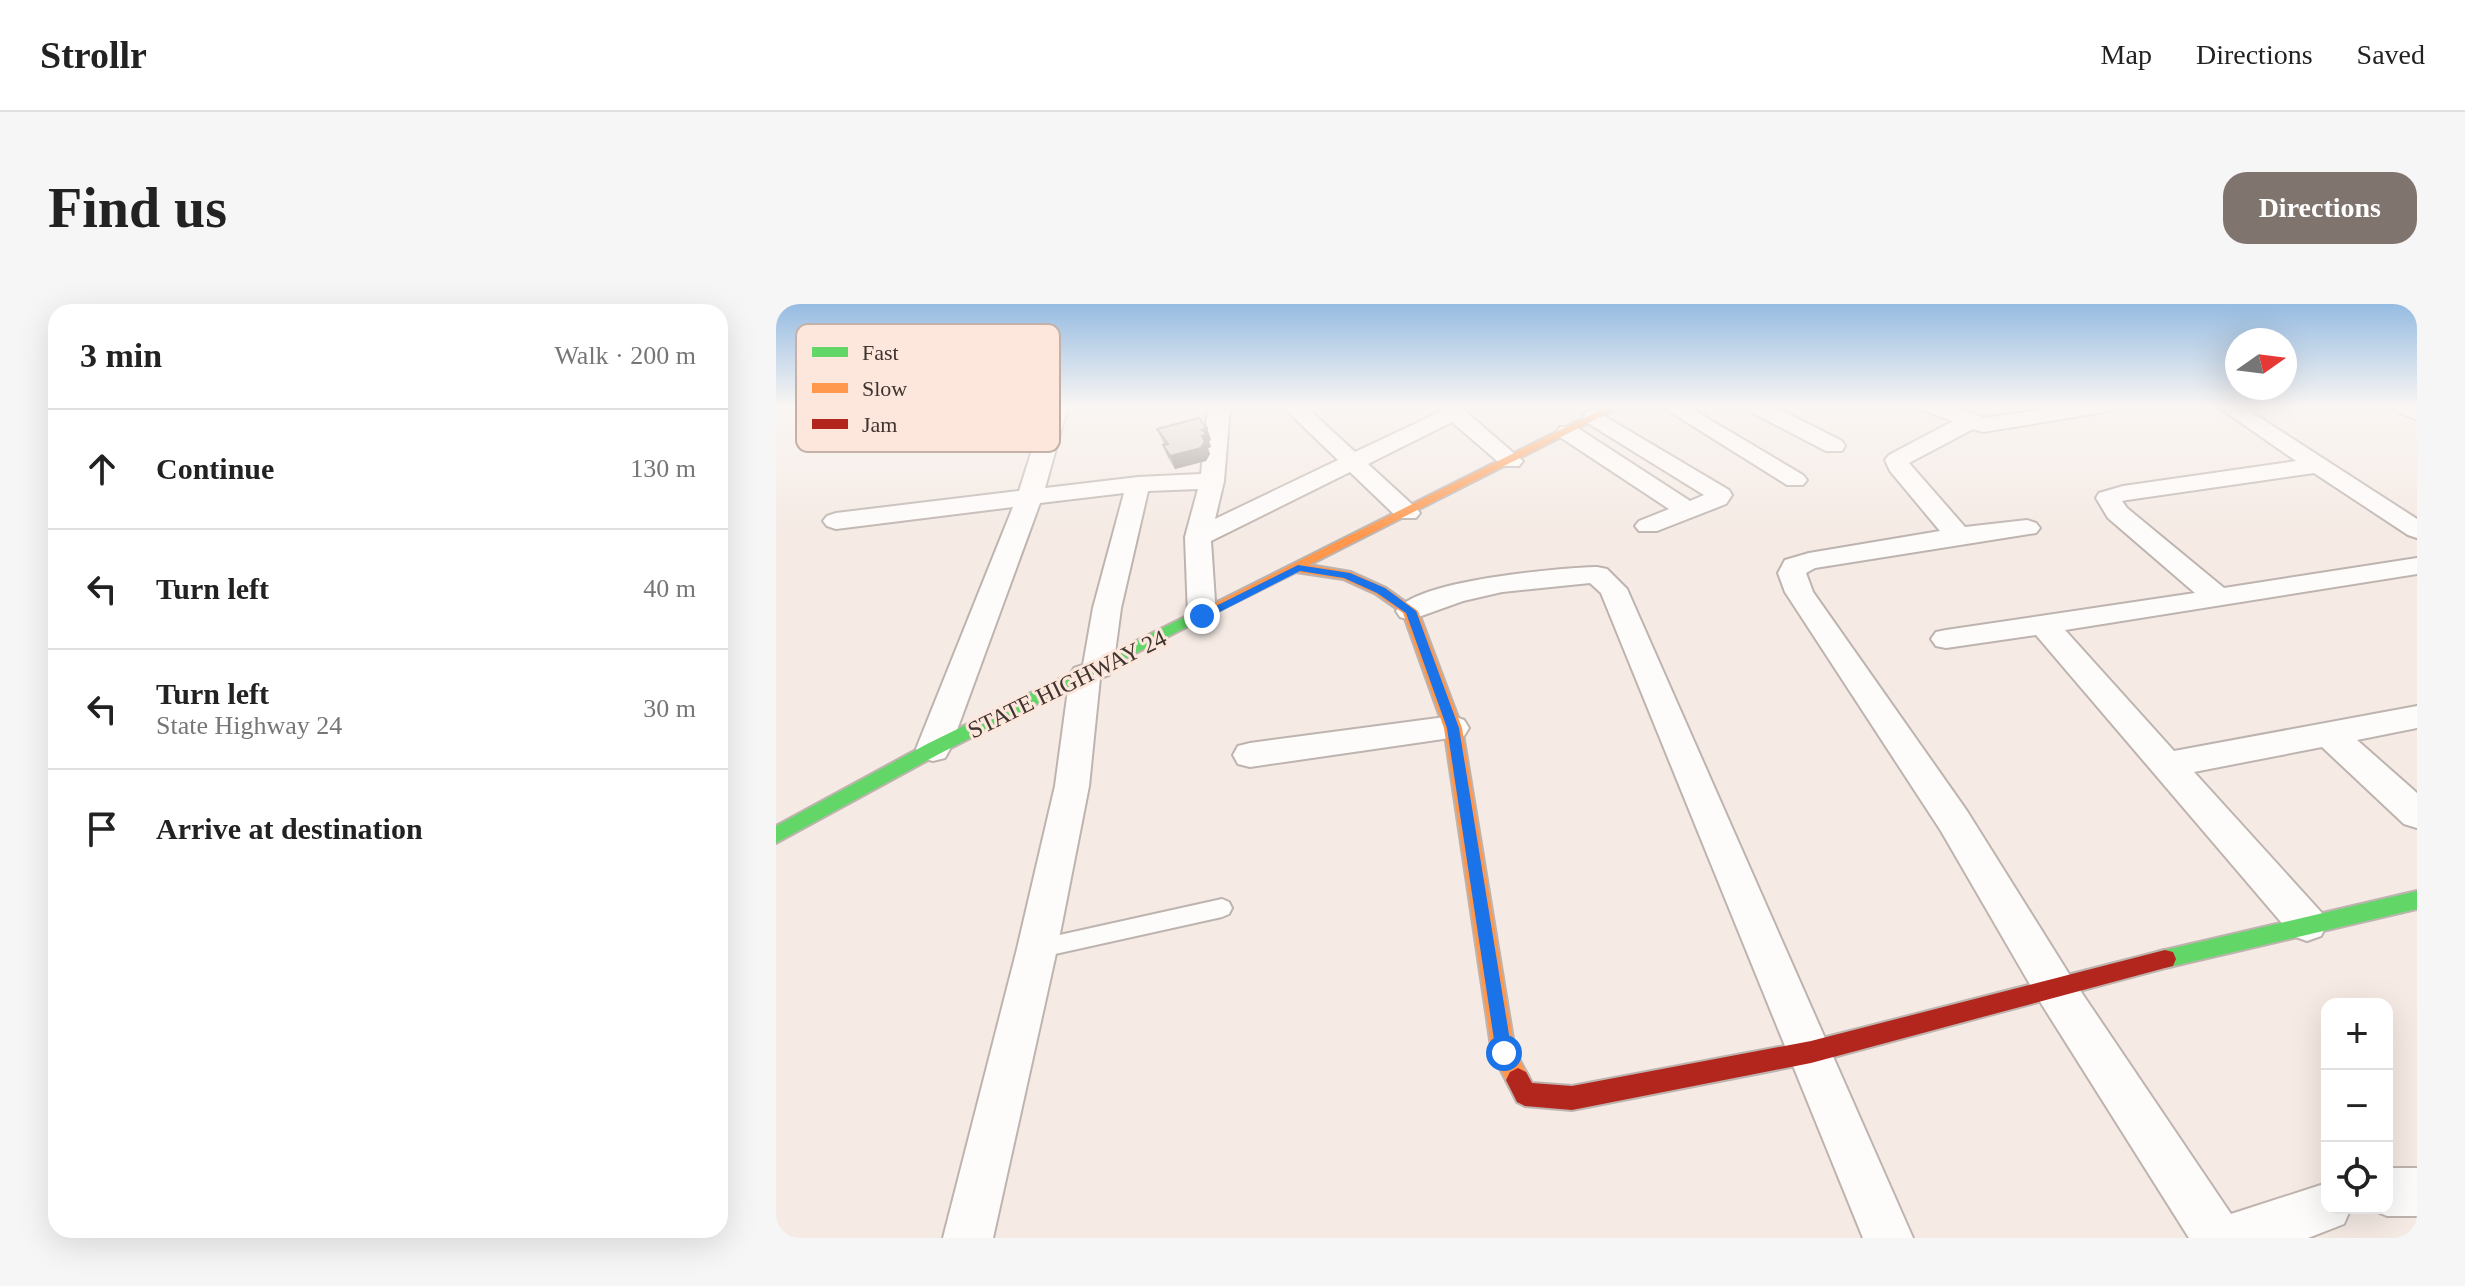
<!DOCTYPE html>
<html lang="en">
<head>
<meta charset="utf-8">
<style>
	:root { --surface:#fff; --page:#f6f6f6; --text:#222; --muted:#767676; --line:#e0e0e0; --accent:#7f746e }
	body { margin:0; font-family:"Times New Roman",serif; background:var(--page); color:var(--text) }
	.controls { position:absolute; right:24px; bottom:24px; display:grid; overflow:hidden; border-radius:16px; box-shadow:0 8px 32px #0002 }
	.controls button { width:72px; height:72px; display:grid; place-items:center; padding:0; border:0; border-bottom:2px solid var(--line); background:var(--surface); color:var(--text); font:40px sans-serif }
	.compass { position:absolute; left:1449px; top:24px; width:72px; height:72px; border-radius:50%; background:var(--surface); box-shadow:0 8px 32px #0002; rotate:76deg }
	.stop { position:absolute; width:24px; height:24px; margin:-18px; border:6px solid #1a73e8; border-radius:50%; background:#fff }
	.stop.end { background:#1a73e8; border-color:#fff; box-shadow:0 2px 8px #0008 }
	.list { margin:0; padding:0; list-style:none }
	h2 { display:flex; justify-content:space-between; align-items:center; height:104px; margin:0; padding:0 32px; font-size:34px }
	h2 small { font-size:26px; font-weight:400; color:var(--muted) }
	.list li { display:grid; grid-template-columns:52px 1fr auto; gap:24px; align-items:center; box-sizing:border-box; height:120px; padding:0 32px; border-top:2px solid var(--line) }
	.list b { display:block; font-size:30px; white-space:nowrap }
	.list p { margin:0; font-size:26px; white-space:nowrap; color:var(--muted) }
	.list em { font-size:26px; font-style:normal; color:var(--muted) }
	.icon { flex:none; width:44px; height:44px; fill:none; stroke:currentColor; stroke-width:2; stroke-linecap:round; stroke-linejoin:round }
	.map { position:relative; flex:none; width:1641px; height:934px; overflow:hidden; border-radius:24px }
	header { display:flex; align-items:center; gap:48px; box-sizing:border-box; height:112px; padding:0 40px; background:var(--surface); border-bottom:2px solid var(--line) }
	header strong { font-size:38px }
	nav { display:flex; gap:44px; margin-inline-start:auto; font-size:28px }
	.intro { display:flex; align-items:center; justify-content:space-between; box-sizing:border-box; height:192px; padding:0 48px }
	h1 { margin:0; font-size:56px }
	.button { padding:20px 36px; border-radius:24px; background:var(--accent); color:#fff; font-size:28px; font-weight:700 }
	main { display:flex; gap:48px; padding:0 48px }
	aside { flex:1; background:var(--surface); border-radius:24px; box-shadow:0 8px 32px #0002 }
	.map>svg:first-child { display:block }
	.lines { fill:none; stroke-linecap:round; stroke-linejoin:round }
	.lane-casing { stroke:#beb4af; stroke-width:4 }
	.street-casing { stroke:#beb4af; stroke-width:4 }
	.fast-casing { stroke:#beb4af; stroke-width:4 }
	.slow-casing { stroke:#beb4af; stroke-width:4 }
	.jam-casing { stroke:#beb4af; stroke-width:4 }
	.lane { fill:#fefcfb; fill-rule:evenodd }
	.street { fill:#fefcfb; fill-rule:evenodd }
	.fast { fill:#63d668; fill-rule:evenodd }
	.slow { fill:#ff974d; fill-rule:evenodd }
	.jam { fill:#b3261e; fill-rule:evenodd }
	.wall { fill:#beb5af }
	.shaded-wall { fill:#9b938f }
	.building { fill:#ddd2cc; stroke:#9b938f; stroke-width:2 }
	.route { fill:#1a73e8 }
	.labels { text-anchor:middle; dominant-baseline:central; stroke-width:6; stroke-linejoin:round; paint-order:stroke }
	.street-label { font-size:24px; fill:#3f342f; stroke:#fde7dc }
	.key { fill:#fde7dc; stroke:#c4b1a8; stroke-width:2 }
	.key-label { font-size:22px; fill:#3f342f }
</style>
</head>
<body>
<header>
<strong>Strollr</strong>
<nav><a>Map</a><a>Directions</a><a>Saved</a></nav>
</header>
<div class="intro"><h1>Find us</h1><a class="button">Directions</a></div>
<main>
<aside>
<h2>3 min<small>Walk · 200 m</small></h2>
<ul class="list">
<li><svg class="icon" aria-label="ahead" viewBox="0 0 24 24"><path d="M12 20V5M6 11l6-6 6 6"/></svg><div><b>Continue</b></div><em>130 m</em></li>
<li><svg class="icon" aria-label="left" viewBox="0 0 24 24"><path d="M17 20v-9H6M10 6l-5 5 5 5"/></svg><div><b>Turn left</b></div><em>40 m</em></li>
<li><svg class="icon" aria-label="left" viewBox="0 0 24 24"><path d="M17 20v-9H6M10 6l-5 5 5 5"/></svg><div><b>Turn left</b><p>State Highway 24</p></div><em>30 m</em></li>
<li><svg class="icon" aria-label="arrive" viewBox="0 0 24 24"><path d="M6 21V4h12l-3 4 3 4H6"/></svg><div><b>Arrive at destination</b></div></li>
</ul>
</aside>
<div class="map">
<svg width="1641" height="934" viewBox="0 0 1641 934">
	<rect width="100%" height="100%" fill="#f5eae4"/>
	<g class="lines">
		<g class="lane-casing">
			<path id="lane" d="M446 595 453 598 456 604 453 610 446 613 261 654 253 652 250 645 253 638 261 636Z"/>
		</g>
		<g class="street-casing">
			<path id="street" d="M270 102H292L269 184 362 173 425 170 432 102H454L448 177 439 215 562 156 506 102H529L579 148 664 108 659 102H683L747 157 743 162H727L676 118 592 160 640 204 644 209 640 214H622L574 168 435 237 440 312 436 318 426 321 416 318 412 312 409 233 422 185 372 187 345 304 337 364 333 371 324 374 313 482 281 645 217 934H167L241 645 279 482 294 371 298 364 307 361 317 304 348 189 264 199 174 445 169 454 157 457 145 454 140 445 237 203 60 225 51 222 47 217 51 212 60 209 243 187Z
				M885 102H911L1027 171 1031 176 1027 181H1011Z
				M970 102H997L1066 137 1069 142 1066 147H1050L973 107Z
				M1146 102H1176L1209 114 1288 102H1340L1329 108 1207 128 1197 125 1133 159 1189 223 1251 216 1260 219 1264 224 1260 229 1039 264 1030 269 1037 288 1191 507 1293 670 1455 910 1551 879V904H1575L1568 920 1532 934H1413L1263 696 1165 527 1009 288 1002 269 1009 256 1033 249 1164 227 1114 167 1109 156 1113 151 1177 117 1149 107Z
				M1441 102H1466L1641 215V234L1632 231 1538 169 1351 196 1346 197 1351 204 1448 284 1641 254V270L1289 326 1398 447 1641 402V424L1581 436 1641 489V524L1628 520 1546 443 1418 468 1545 608 1551 620 1545 632 1531 637 1517 632 1260 331 1170 344 1160 342 1155 335 1160 328 1170 326 1419 289 1332 214 1320 194 1323 189 1347 182 1520 157Z
				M1617 102H1641V116L1620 107Z
				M818 106 953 186 956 191 950 200 881 227H863L859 222 863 217 893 205 784 133 781 128 784 123H800L914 197 928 191 810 118 807 113 810 108Z
				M821 263 831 265 851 285 1137 934H1087L825 289 814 279 726 288 687 297 634 316 624 313 620 307C640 276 783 264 821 263Z
				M677 412 688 416 693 424 688 432 474 463 462 460 457 451 462 442 474 439Z
				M1611 864H1641V912H1611L1594 905 1611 904Z"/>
		</g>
		<g class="fast-casing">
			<path id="fast" d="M425 305 430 307V313L163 450 0 539V522L151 440Z
				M1641 587V605L1389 664 1381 662 1378 655 1381 648 1389 646Z"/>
		</g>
		<g class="slow-casing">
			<path id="slow" d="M832 102H846L533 261 575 268 610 284 642 307 686 424 739 747 754 776 750 784 742 788 734 784 716 749 668 424 627 309 600 290 567 275 520 268 430 313H420L417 310Z"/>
		</g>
		<g class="jam-casing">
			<path id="jam" d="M1389 646 1397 648 1400 655 1397 662 1389 664 1035 759 796 806 749 802 741 798 730 776 734 768 742 764 750 768 756 779 796 782 1035 737Z"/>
		</g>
		<use href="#lane" class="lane"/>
		<use href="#street" class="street"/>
		<use href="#fast" class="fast"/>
		<use href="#slow" class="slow"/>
		<use href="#jam" class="jam"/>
	</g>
	<path class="wall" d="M431 124 435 136 433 137 435 143 432 144 434 150 430 157 399 165 392 154 387 141H388L381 125Z"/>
	<path class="shaded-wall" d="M431 124 435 136 433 137 435 143 432 144 434 150 430 157 399 165 394 152 426 132V126Z"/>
	<path class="building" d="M423 114 431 124 426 126 431 130 426 132 429 137 425 144 394 152 387 141 392 140 381 125Z"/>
	<linearGradient id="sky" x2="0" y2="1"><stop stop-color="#96bce2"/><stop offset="0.44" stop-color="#faf6f3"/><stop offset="1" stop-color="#faf6f3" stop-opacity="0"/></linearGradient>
	<rect width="1641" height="233" fill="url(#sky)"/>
	<path class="route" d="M522 261 574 269 609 284 640 307 683 424 736 749 734 754 728 757 720 749 671 424 630 309 601 289 568 274 524 267 430 315 420 312Z"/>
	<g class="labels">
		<g class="street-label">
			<text transform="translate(291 380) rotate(-26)">STATE HIGHWAY 24</text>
		</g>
	</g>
	<rect x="20" y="20" width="264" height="128" rx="12" class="key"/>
	<rect x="36" y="43" width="36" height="10" fill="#63d668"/>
	<rect x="36" y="79" width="36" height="10" fill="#ff974d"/>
	<rect x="36" y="115" width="36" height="10" fill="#b3261e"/>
	<g class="key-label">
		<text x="86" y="56">Fast</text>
		<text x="86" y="92">Slow</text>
		<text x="86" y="128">Jam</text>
	</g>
</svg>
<div class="controls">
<button>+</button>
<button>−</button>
<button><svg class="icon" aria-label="locate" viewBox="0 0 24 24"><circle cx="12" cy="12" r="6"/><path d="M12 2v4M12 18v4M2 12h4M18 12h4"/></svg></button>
</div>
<svg class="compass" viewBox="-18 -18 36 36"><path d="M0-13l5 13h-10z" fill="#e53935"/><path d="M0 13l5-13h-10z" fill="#767676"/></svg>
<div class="stop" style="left:728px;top:749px"></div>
<div class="stop end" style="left:426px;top:312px"></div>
</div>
</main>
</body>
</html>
